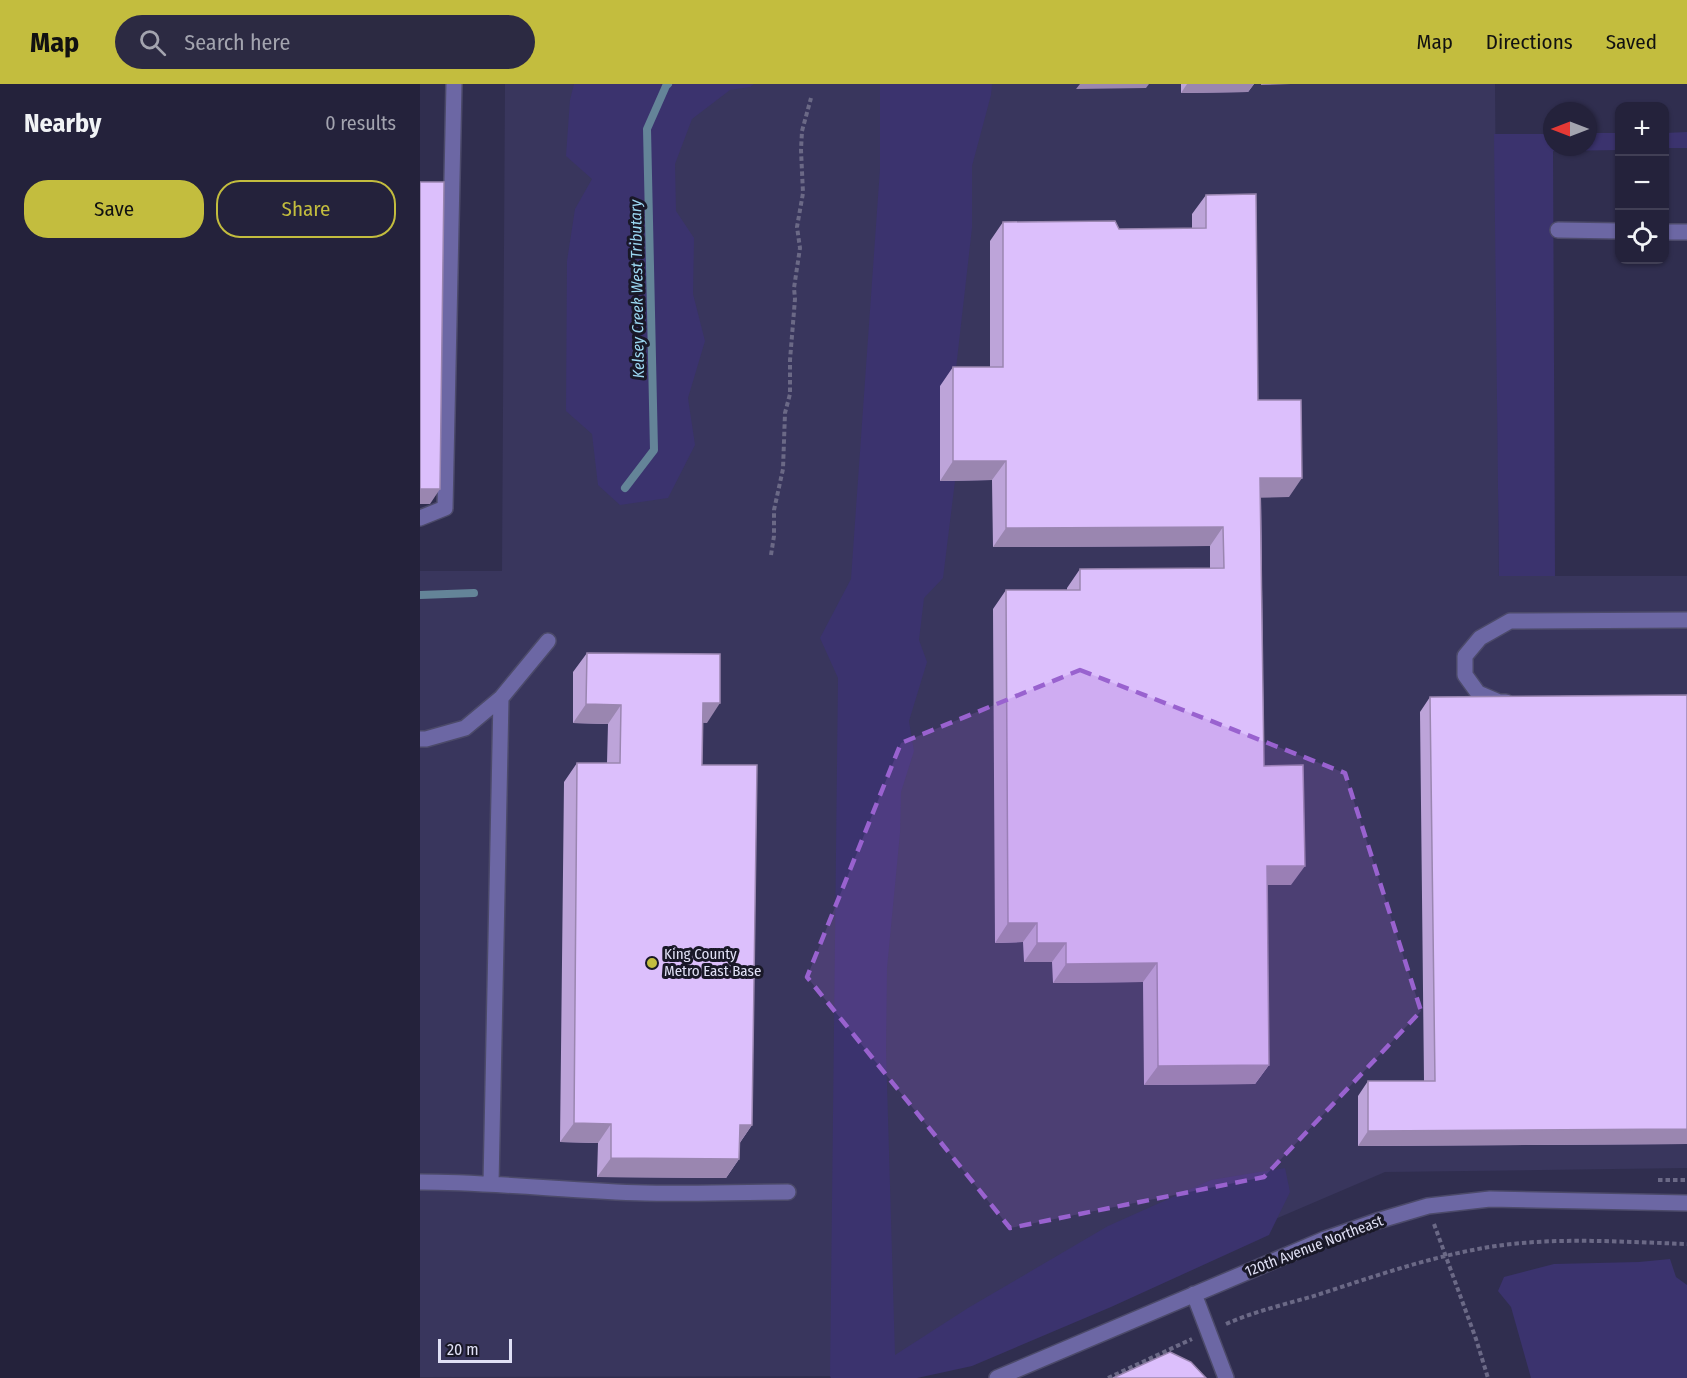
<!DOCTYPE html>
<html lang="en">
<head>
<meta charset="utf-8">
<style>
	:root { --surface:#24223b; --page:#2c2a42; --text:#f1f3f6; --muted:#a3a4af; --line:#413f55; --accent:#c3bd3e }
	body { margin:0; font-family:"Fira Sans Condensed",sans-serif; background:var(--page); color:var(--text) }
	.controls { position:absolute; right:18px; top:18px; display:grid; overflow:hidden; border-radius:12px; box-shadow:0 2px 4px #0004 }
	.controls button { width:54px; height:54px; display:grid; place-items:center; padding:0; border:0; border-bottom:2px solid var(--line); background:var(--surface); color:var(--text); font:30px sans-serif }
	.compass { position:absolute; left:1123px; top:18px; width:54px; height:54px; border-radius:50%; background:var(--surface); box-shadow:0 2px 4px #0004; rotate:270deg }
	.scale { position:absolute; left:18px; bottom:15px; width:74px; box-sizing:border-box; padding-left:6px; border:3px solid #e0e0f5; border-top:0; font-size:16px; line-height:21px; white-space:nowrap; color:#e0e0f5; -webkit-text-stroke:4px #191827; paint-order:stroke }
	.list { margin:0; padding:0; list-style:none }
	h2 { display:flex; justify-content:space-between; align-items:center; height:78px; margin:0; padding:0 24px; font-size:26px }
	h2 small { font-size:20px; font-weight:400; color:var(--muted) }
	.actions { display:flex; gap:12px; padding:18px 24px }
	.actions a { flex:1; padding:14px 0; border:2px solid var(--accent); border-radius:24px; text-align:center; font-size:21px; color:var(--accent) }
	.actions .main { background:var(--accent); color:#111 }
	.icon { flex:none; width:33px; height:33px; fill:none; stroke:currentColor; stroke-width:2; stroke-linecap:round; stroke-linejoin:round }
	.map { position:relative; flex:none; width:1267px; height:1294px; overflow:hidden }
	header { display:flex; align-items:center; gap:36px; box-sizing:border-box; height:84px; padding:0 30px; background:var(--accent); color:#111 }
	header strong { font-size:28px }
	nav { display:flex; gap:33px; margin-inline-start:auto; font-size:21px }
	.search { width:420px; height:54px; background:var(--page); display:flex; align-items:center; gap:15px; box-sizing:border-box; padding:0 21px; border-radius:33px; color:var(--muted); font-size:22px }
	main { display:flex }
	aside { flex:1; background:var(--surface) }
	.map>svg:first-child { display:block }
	.built { fill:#39365d }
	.green { fill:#3b336e }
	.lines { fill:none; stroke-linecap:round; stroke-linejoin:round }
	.stream { stroke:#648498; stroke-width:8 }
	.minor-casing { stroke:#4c4a6a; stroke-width:18 }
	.path { stroke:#6b6986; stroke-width:4; stroke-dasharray:4.5 3; stroke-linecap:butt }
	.minor { stroke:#6c67a4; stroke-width:15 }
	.wall { fill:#bda4d9 }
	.shaded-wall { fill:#9a86b0 }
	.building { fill:#dcbffc; stroke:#9a86b0; stroke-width:1.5 }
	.marked { fill:#9962cf; fill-opacity:0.2; stroke:#9962cf; stroke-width:4.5; stroke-dasharray:12 8; stroke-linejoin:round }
	.poi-dot { fill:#c3bd3e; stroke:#191827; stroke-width:2 }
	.labels { text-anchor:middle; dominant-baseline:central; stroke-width:6; stroke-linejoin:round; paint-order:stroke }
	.poi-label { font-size:15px; fill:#e0e0f5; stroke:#191827; text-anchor:start }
	.street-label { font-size:15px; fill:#e0e0f5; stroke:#191827 }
	.water-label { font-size:16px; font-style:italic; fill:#9cd8f2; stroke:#191827 }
</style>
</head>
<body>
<header>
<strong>Map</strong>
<div class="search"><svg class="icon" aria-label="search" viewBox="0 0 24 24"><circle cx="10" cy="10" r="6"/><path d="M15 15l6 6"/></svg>Search here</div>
<nav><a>Map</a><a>Directions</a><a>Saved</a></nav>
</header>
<main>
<aside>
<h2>Nearby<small>0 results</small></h2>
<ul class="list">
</ul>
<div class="actions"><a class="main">Save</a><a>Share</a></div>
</aside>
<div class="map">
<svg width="1267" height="1294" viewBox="0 0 1267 1294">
	<rect width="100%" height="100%" fill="#302e4f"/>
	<path class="built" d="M85 0H1075L1079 492H1267V1084L965 1088 489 1292 0 1293V487H82Z"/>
	<path class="green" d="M154 0H334L330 3 310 6 272 35 255 80 256 127 274 154 273 210 285 257 268 314 275 361 248 414 200 421 178 401 172 350 146 327 147 177 155 125 172 95 146 72 150 16Z
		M460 0H572L571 11 552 82V144L534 302 520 397H535L523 494 504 514 499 556 507 578 489 637 494 667 481 708 480 749 467 884 466 966 475 1271 548 1224 688 1142 791 1096 865 1084 870 1108 849 1151 691 1223 552 1282 497 1294H411L410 1292 418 594 400 554 431 495 460 85Z
		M1267 48V64H1245V49Z
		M1168 49H1199V66L1133 67 1135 492H1079L1074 50H1132V63H1168Z
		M1250 1175 1256 1193 1267 1201V1294H1111L1091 1223 1078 1207 1084 1193 1134 1180 1219 1178Z"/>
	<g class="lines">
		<path class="stream" d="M205 404 234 366 227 45 246 2 248 0
			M0 511 54 509"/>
		<g class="minor-casing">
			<path id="minor" d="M1138 146 1200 147
				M1244 148H1267
				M0 434 25 424 34 0
				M1086 618H1079L1058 609 1045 591V572L1060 554 1090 537 1267 536
				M0 655H6L45 644 81 614 128 557
				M0 1098C75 1098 150 1107 225 1109 272 1110 320 1108 368 1108
				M71 1100 81 614
				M774 1210 806 1294
				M577 1294 905 1155 957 1137 1008 1122 1070 1115 1267 1119"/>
		</g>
		<path class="path" d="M351 471 354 452V426L363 385 365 329 370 310V276L375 215 374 204 380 164 377 143 383 109 381 66 382 47 391 14
			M1238 1096H1267
			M1014 1140 1056 1255 1068 1294
			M806 1240C835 1227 867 1220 897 1211 955 1192 1015 1171 1076 1162 1137 1153 1206 1158 1267 1160
			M688 1294 772 1255"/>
		<use href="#minor" class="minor"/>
	</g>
	<path class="wall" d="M761 0H834L828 8 761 9Z
		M786 111 838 316 869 413H841L844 682 871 801H847L849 981 835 1000 724 1001 723 898 633 899 632 878H604L603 858 575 859 573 525 586 506H647V504L660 485 790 484V462L573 463 572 396 520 397V302L533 283H570V157L583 138 699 145 772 144V130Z
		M167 569 287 639 282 638V681L332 1041 319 1060V1075L306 1094 177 1093 178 1059 140 1058 144 698 157 679H187L188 640 153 639V588Z
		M1267 611V1060L938 1062V1012L948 997H1004L1000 628 1010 613Z"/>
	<path class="shaded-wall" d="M660 0H729L726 4 656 5Z
		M767 0H834L828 8 761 9Z
		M841 0H871L841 1Z
		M533 377H586L572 396 520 397Z
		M840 394H882L869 413 827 414Z
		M0 405H20L10 420H0Z
		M803 443 790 462 573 463 586 444Z
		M283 619H300L287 639 269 638Z
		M166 620 201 621 188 640 153 639Z
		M847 782H885L871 801H834Z
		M588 839H617L603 858 575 859Z
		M617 859H646L632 878H604Z
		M737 879 723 898 633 899 646 880Z
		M849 981 835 1000 724 1001 738 982Z
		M154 1039 191 1040 178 1059 140 1058Z
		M320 1041H332L319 1060Z
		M1267 1045V1060L938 1062 948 1047Z
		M191 1074 319 1075 306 1094 177 1093Z"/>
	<path class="building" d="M0 98H24L20 405H0Z
		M836 110 838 316H881L882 394H840L844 682 883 681 885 782H847L849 981 738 982 737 879 646 880V859H617V839H588L586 506H660V485L804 484 803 443 586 444V377H533V283H583V138L695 137 699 145 786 144V111Z
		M167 569 300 570V619H283L282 681H337L332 1041H320L319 1075 191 1074V1040L154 1039 157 679H200L201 621 166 620Z
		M1267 611V1045L948 1047V997H1015L1010 613Z
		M750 1268 771 1278 786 1294H693Z"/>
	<path class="marked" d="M660 586 925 689 1001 927 844 1093 590 1144 387 893 481 659Z"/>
	<circle class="poi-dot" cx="232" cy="879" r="6"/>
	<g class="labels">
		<g class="poi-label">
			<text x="244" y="870">King County<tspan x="244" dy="17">Metro East Base</tspan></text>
		</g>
		<g class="street-label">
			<text transform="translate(894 1162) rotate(-21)">120th Avenue Northeast</text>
		</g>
		<g class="water-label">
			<text transform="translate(217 205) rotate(-91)">Kelsey Creek West Tributary</text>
		</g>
	</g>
</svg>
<div class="controls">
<button>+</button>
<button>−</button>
<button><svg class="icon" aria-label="locate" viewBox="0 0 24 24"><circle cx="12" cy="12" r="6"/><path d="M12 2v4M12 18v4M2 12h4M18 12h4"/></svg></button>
</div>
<svg class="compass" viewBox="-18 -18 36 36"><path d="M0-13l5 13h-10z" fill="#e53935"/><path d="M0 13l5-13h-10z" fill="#a3a4af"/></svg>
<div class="scale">20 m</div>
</div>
</main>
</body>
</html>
